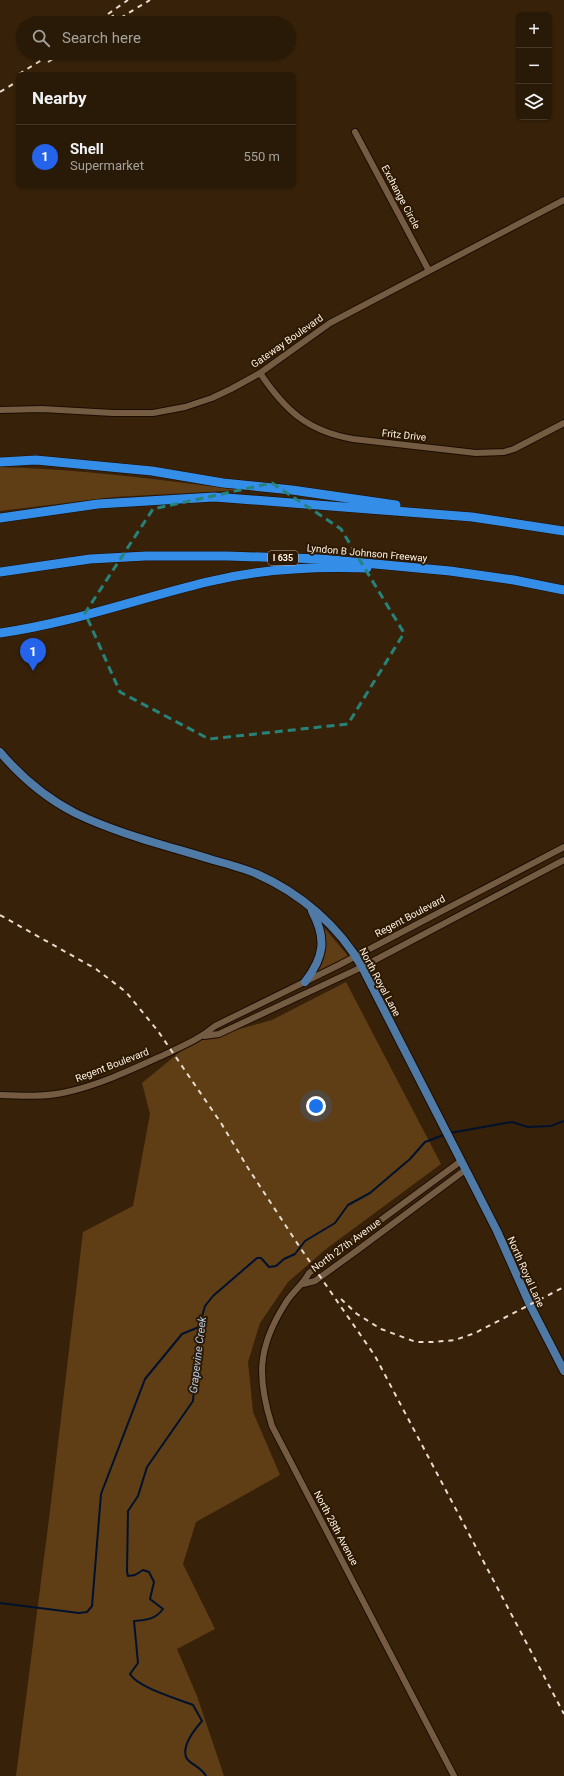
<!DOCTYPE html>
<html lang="en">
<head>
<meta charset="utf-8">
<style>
	:root { --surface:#291a07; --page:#352715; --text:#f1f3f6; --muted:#a5a19b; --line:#453828; --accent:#2563eb }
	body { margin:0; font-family:Roboto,sans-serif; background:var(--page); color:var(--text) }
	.controls { position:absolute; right:12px; top:12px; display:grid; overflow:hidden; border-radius:6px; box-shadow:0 1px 3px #0004 }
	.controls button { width:36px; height:36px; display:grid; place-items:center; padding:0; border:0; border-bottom:1px solid var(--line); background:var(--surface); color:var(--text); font:20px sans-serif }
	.you { position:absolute; left:316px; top:1106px; width:14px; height:14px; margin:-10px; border:3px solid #fff; border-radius:50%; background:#1a73e8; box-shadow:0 0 0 6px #1a73e833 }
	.badge { display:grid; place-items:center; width:26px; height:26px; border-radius:50%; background:var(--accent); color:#fff; font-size:13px; font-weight:700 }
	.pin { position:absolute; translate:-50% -33px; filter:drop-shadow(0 1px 2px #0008) }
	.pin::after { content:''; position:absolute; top:21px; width:14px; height:12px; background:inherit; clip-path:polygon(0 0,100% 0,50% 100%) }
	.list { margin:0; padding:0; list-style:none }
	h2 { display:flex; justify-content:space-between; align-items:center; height:52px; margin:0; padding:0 16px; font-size:17px }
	h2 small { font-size:13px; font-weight:400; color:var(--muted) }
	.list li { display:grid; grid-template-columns:26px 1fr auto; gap:12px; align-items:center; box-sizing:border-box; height:64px; padding:0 16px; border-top:1px solid var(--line) }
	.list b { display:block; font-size:15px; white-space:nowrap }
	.list p { margin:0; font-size:13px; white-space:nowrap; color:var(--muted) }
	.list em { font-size:13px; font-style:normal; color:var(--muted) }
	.icon { flex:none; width:22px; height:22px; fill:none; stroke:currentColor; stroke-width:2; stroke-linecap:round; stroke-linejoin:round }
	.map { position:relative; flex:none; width:564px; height:1776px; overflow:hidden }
	.search { position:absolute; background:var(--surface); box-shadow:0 1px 3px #0004; left:16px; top:16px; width:280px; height:44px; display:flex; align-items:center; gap:10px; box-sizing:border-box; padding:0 14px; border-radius:22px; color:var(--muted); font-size:15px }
	.panel { position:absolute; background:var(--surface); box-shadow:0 1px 3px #0004; left:16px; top:72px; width:280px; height:116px; border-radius:6px }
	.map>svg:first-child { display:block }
	.green { fill:#5f3e16 }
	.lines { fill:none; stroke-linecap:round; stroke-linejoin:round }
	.stream { stroke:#00112d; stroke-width:2 }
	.minor-casing { stroke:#1e0b00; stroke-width:8 }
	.major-casing { stroke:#1e0b00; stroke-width:10 }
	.highway-casing { stroke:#1e0b00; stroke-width:10 }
	.minor { stroke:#745c42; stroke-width:6 }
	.major { stroke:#4e7aa5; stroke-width:8 }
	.highway { stroke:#348ee7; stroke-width:9 }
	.rail { stroke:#e8dbcf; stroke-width:2; stroke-dasharray:5 5; stroke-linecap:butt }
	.marked { fill:none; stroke:#27827a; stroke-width:3; stroke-dasharray:8 5; stroke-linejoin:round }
	.labels { text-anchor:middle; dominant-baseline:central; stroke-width:4; stroke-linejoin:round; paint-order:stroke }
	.shield { fill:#2d1901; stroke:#bfb0a1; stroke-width:1 }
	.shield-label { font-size:9px; font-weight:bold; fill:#fdf1e6 }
	.street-label { font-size:10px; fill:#fdf1e6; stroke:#2d1901 }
	.water-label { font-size:11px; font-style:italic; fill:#b2ceef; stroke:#2d1901 }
</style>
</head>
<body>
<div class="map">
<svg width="564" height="1776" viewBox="0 0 564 1776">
	<rect width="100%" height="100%" fill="#372209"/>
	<path class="green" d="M0 467C81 469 161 480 241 490L114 497 0 511Z
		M322 925 348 956 318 971 317 970Z
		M346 982 441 1164 326 1249 288 1282 260 1323 248 1362 253 1412 280 1475 196 1522 183 1564 215 1629 177 1649 197 1696 224 1776H16L50 1511 83 1232 133 1206 150 1114 142 1083 192 1042 272 1020Z"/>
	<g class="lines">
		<path class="stream" d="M450 1133 512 1122 528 1127 551 1126 564 1121
			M0 1603 79 1613 87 1612 92 1606 101 1494 145 1379 182 1334 199 1327
			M206 1776C201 1767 192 1765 187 1759 180 1747 195 1729 202 1721L193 1705C178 1699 137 1687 130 1674L138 1663 134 1621C145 1620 155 1620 163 1609L150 1599 154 1582 149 1572 143 1570 135 1575 128 1576 127 1572 128 1511 138 1496 147 1467 193 1401 199 1327 205 1306 213 1296 257 1258H261L269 1267 276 1266 284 1259 295 1254 305 1241 335 1223 348 1205 370 1193 410 1159 425 1142 446 1134"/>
		<g class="minor-casing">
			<path id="minor" d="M355 132 429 271
				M260 373C285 410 307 431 353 439L476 453 504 452 514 449 564 423
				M0 410 42 409 113 413H153L185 407 212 398 231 389 260 373 330 323 564 200
				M204 1036 219 1034 362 967 564 860
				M0 1095C22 1096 46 1097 67 1092 102 1084 135 1068 168 1053 185 1045 201 1038 215 1026L339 965 564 847
				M303 1284 315 1281 359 1249 465 1170
				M454 1776 272 1426C257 1378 257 1348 285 1304 292 1292 302 1286 309 1273L461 1161"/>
		</g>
		<g class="major-casing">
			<path id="major" d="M0 752C21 777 46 798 75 813 118 834 168 846 213 860 228 864 243 868 257 874 300 893 339 926 362 967L497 1231 530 1305 564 1371
				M305 982C324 957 327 939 312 911"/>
		</g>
		<g class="highway-casing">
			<path id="highway" d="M0 462 36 460 152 471 223 483 292 490 396 505
				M0 518 98 504 214 497 472 517 564 531
				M0 572 90 559 146 556H227L321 559 450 571 514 580 564 590
				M0 633C71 623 137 599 207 582 259 569 313 566 367 568"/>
		</g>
		<use href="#minor" class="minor"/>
		<use href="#major" class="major"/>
		<use href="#highway" class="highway"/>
		<path class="rail" d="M108 14 128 0
			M101 23 116 14
			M112 23 150 0
			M48 62 63 53
			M19 74 53 53
			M0 92 18 81
			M0 915 96 969 126 992 158 1031 221 1123 248 1168 299 1246 375 1356 564 1714
			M341 1299 357 1314 381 1329 416 1342H434L455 1340 475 1333 564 1287"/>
	</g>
	<path class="marked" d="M272 483 341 529 404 633 348 724 209 739 120 692 85 613 153 509Z"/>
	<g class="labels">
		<rect class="shield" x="268" y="551" width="30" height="14" rx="3"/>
		<g class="shield-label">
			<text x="283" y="558">I 635</text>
		</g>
		<g class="street-label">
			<text transform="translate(401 197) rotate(62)">Exchange Circle</text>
			<text transform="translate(287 341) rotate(-35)">Gateway Boulevard</text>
			<text transform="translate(404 435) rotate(6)">Fritz Drive</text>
			<text transform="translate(367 553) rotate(5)">Lyndon B Johnson Freeway</text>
			<text transform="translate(410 916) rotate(-28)">Regent Boulevard</text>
			<text transform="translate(380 982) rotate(62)">North Royal Lane</text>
			<text transform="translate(112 1065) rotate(-21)">Regent Boulevard</text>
			<text transform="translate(346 1245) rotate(-36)">North 27th Avenue</text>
			<text transform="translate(526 1272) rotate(66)">North Royal Lane</text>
			<text transform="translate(336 1528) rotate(62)">North 28th Avenue</text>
		</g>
		<g class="water-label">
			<text transform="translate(198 1355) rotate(-83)">Grapevine Creek</text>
		</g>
	</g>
</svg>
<div class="controls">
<button>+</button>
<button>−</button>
<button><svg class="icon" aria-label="layers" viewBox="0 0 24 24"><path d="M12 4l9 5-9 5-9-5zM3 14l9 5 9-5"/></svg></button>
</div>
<div class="you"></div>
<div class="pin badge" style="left:33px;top:671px">1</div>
<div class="search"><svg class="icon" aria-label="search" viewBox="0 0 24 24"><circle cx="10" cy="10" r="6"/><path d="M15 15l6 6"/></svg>Search here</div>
<section class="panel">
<h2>Nearby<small></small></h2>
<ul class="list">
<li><span class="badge">1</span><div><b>Shell</b><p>Supermarket</p></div><em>550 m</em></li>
</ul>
</section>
</div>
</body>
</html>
